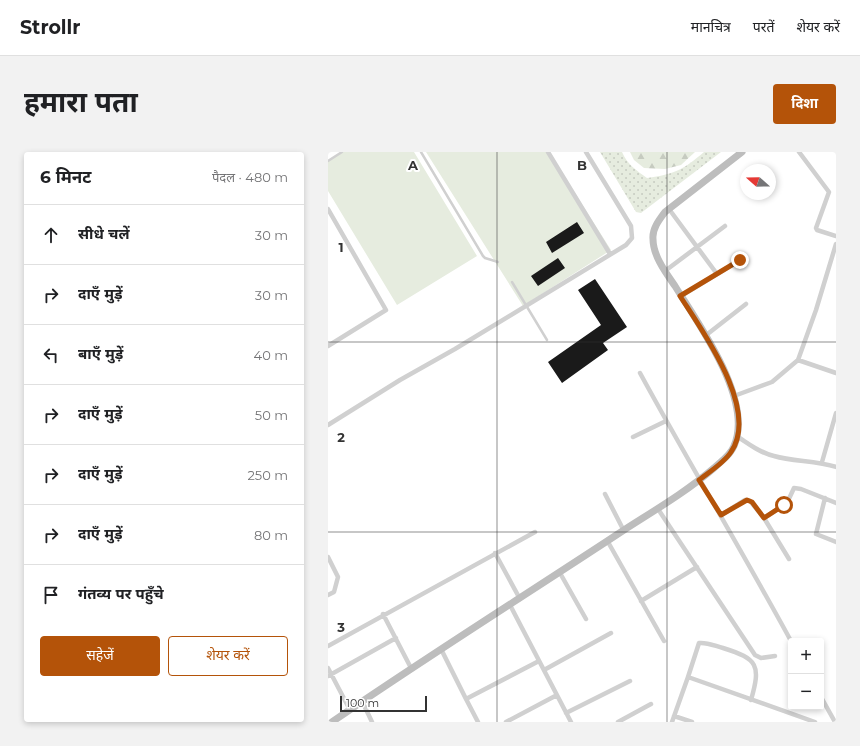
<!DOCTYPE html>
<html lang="hi">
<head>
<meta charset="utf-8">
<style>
	:root { --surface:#fff; --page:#f2f2f2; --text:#202124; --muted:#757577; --line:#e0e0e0; --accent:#b45309 }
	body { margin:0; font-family:Montserrat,"Noto Sans Devanagari",sans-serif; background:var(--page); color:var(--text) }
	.controls { position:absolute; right:12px; bottom:12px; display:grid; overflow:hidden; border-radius:4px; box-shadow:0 2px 6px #0003 }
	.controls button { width:36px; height:36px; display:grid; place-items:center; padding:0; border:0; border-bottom:1px solid var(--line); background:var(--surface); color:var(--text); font:20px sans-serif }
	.compass { position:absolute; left:412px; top:12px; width:36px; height:36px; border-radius:50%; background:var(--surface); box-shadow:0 2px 6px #0003; rotate:290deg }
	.scale { position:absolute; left:12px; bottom:10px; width:87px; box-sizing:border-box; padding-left:4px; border:2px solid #333; border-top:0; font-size:11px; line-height:14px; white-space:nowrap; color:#333; -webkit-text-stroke:3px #fff; paint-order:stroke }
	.stop { position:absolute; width:12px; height:12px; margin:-9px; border:3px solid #b45309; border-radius:50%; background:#fff }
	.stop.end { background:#b45309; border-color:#fff; box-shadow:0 1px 4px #0008 }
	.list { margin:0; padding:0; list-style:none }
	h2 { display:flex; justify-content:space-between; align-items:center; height:52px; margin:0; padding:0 16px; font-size:17px }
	h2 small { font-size:13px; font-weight:400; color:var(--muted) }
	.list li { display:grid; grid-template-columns:26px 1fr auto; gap:12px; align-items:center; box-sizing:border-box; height:60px; padding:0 16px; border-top:1px solid var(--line) }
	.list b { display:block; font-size:15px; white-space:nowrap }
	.list em { font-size:13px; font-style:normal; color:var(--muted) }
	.actions { display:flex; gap:8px; padding:12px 16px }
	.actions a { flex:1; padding:9px 0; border:1px solid var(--accent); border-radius:4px; text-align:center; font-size:14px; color:var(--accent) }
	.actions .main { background:var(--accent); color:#fff }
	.icon { flex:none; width:22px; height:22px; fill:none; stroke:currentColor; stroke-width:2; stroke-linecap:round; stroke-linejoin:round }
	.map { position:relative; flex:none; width:508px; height:570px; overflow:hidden; border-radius:4px }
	header { display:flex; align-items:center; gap:24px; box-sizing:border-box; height:56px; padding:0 20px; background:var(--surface); border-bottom:1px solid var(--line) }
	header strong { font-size:19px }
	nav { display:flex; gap:22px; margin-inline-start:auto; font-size:14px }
	.intro { display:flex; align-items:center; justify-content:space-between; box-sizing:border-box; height:96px; padding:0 24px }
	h1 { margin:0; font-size:28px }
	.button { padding:10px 18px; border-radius:4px; background:var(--accent); color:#fff; font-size:14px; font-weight:700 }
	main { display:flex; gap:24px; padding:0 24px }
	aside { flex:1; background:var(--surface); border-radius:4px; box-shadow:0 2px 6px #0003 }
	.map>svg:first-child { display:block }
	.green { fill:url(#green-dots) }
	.forest { fill:url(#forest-firs) }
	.pitch { fill:#e6ecdf }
	.building { fill:#1a1a1a }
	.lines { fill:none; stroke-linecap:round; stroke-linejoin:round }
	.lane { stroke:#d0d0d0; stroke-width:2.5 }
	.street { stroke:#d0d0d0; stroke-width:4.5 }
	.secondary { stroke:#bdbdbd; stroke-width:7 }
	.route { stroke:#b45309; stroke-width:5 }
	.grid { fill:none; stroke:#333; stroke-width:1; stroke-opacity:0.55 }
	.grid-label { font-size:13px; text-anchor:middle; font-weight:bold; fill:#333; stroke:#fff; stroke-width:4; stroke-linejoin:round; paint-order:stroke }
</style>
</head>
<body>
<header>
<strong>Strollr</strong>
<nav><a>मानचित्र</a><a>परतें</a><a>शेयर करें</a></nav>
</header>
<div class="intro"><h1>हमारा पता</h1><a class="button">दिशा</a></div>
<main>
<aside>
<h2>6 मिनट<small>पैदल · 480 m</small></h2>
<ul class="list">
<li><svg class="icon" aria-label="ahead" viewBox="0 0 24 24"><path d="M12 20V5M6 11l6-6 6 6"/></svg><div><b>सीधे चलें</b></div><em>30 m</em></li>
<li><svg class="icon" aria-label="right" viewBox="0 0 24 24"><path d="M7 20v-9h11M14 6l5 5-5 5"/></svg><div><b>दाएँ मुड़ें</b></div><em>30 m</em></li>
<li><svg class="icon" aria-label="left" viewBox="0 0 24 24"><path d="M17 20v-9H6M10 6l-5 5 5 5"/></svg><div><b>बाएँ मुड़ें</b></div><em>40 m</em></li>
<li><svg class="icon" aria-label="right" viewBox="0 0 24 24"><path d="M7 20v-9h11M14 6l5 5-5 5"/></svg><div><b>दाएँ मुड़ें</b></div><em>50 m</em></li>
<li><svg class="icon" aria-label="right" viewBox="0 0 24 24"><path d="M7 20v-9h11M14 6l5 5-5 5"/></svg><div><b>दाएँ मुड़ें</b></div><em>250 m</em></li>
<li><svg class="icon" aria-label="right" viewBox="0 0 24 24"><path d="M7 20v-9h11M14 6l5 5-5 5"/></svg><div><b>दाएँ मुड़ें</b></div><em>80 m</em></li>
<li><svg class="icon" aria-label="arrive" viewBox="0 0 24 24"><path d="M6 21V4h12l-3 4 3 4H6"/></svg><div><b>गंतव्य पर पहुँचे</b></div></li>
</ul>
<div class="actions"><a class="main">सहेजें</a><a>शेयर करें</a></div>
</aside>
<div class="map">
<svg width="508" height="570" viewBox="0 0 508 570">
	<defs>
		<pattern id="green-dots" width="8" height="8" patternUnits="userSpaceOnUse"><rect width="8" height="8" fill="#e6ecdf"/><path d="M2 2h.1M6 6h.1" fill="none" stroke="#c6cbc0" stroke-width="1.8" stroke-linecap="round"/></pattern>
		<pattern id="forest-firs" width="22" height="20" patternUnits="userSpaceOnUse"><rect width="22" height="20" fill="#e6ecdf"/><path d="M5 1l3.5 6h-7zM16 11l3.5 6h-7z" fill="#c6cbc0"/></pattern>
	</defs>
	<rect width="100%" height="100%" fill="#fff"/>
	<path class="green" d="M272 0H294C299 12 309 19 319 26 347 22 355 18 376 0H393L313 61 308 60Z"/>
	<path class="forest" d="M302 0H367L353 13 337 17 316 16 306 8Z"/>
	<path class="pitch" d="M15 0H86L149 104 69 153 0 39V9Z
		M98 0H221L283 98 195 154Z"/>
	<path class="building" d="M249 70 256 81 224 101 218 90Z
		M230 106 237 116 210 134 203 124Z
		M267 127 299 175 275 191 280 198 234 231 220 210 273 173 250 138Z"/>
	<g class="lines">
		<path class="lane" d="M93 0 155 104 157 106 170 110
			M0 9 14 0
			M184 130 219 188"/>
		<path class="street" d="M220 0 282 102
			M471 0 501 40 488 76 489 78 508 84
			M0 57 58 158 0 194
			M341 57 389 122
			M337 119 397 74
			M353 144 412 108
			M377 184 418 152
			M470 208 508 221
			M312 221C361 311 414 399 463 489
			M406 244 444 230 470 208 488 158 508 92
			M0 273 72 228 127 197 298 93 304 86 303 74 258 0
			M305 285 338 269
			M410 285C421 292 432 301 446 304 466 310 488 308 508 315
			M494 310 508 261
			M277 342 296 379
			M497 346 488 382 508 390
			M330 357 427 503 433 506 447 504
			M393 363 417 348 422 349 436 366 461 407
			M436 366 459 351 466 336 473 337 508 351
			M280 390 336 489
			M167 401 192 447
			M0 405 10 425 6 440 0 443
			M232 421 258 467
			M313 449 369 415
			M182 453 243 570
			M55 462 83 516
			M0 494 207 380
			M113 497 138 547
			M0 516 22 558
			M216 518 283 481
			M0 524 68 486
			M360 525 371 491C379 490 387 494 395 496 430 507 433 513 423 548
			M493 545 507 570
			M34 549 44 570
			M238 561 302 529
			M346 564 364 570
			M150 570 138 547 211 509
			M178 570 229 543
			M290 570 323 552
			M344 570 360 525 487 570"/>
		<path class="secondary" d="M4 570C100 504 199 442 296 378 327 358 358 340 386 316 393 309 402 304 406 294 426 248 371 173 347 134 338 121 325 104 325 87 324 77 331 68 337 60L414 0"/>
	</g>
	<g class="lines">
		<path class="route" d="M412 108 352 144C375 180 432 258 403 300 396 311 381 320 371 328L393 363 419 348 424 350 436 366 456 353"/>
	</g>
	<path class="grid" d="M169 0V570M339 0V570M0 190H508M0 380H508"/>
	<g class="grid-label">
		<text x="85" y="18">A</text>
		<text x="254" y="18">B</text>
		<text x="13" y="100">1</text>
		<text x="13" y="290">2</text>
		<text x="13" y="480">3</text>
	</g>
</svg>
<div class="controls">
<button>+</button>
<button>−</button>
</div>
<svg class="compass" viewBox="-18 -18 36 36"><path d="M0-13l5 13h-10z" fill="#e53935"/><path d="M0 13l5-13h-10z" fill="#757577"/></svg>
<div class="scale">100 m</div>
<div class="stop" style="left:456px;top:353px"></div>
<div class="stop end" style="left:412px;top:108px"></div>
</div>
</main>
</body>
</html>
